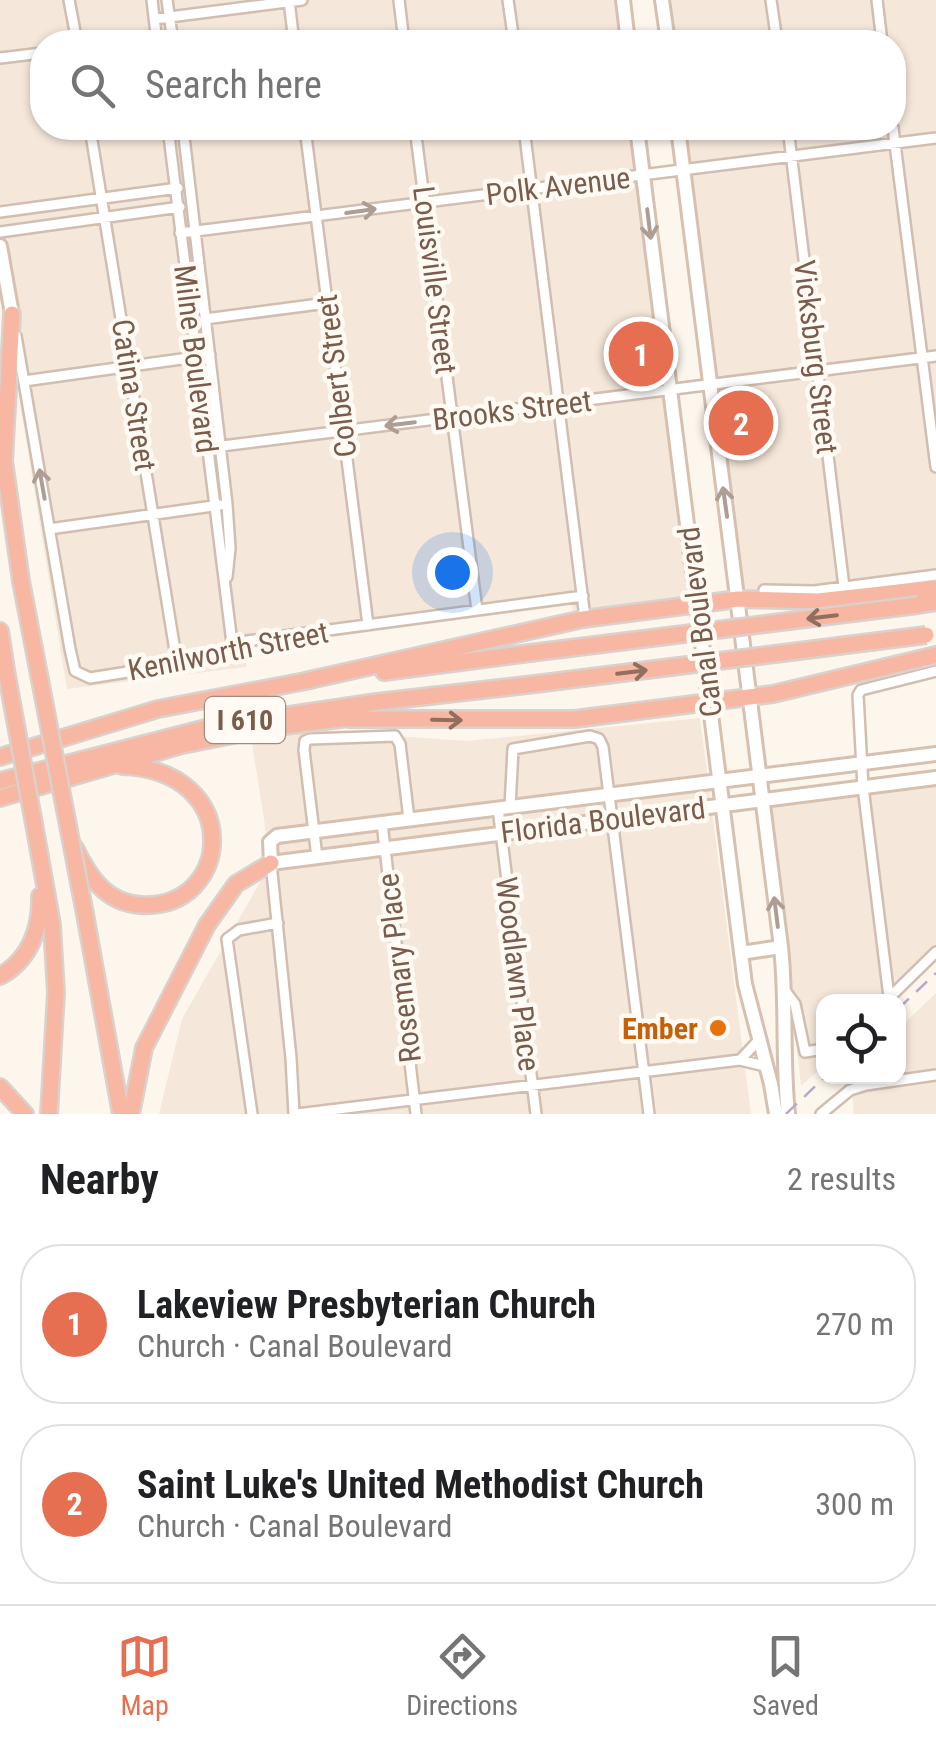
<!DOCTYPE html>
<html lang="en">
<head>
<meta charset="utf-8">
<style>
	:root { --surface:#fff; --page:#f2f2f2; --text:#202124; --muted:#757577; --line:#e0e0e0; --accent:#e76f51 }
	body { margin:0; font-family:"Roboto Condensed",sans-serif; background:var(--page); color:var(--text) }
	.controls { position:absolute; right:30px; bottom:30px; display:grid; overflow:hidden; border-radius:20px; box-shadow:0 2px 8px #0004 }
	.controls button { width:90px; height:90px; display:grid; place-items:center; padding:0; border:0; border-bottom:2px solid var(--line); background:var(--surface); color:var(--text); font:50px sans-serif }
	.you { position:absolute; left:452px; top:572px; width:35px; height:35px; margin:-25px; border:8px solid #fff; border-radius:50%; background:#1a73e8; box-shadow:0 0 0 15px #1a73e833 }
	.badge { display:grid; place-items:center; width:65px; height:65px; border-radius:50%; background:var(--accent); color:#fff; font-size:32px; font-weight:700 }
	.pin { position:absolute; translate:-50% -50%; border:5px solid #fff; box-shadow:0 2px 10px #0006 }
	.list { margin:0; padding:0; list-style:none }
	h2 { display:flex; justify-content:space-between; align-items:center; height:130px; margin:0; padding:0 40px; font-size:42px }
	h2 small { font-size:32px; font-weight:400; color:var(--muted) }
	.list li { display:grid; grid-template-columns:65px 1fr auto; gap:30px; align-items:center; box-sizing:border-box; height:160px; margin:0 20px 20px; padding:0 20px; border:2px solid var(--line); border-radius:40px }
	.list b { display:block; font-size:38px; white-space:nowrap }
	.list p { margin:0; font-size:32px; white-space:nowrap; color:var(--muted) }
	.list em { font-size:32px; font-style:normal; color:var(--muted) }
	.icon { flex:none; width:55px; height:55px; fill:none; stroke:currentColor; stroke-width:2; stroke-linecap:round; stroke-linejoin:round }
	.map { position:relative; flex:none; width:936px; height:1114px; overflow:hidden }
	.search { position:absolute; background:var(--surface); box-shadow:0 2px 8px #0004; left:30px; right:30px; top:30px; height:110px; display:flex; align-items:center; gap:25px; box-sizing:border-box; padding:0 35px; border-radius:40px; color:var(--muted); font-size:38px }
	.sheet { height:490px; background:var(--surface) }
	nav { display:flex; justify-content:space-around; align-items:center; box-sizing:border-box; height:140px; border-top:2px solid var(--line); background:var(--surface); font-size:28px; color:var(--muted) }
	nav a { display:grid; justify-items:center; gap:5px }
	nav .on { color:var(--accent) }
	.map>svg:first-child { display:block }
	.residential { fill:#f5e8da }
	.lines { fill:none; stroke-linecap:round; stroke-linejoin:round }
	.street-casing { stroke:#d1beb0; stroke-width:14 }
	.secondary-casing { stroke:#d6c0b0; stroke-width:18 }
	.highway-casing { stroke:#dad1cd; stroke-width:20 }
	.street { stroke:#fff; stroke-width:9 }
	.secondary { stroke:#fff; stroke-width:12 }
	.highway { stroke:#f7b7a3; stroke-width:15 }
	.rail { stroke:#b9a8c9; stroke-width:2.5; stroke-dasharray:15 10; stroke-linecap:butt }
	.highway-bridge-casing { stroke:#dad1cd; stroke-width:20; stroke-linecap:butt }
	.highway-bridge { stroke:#f7b7a3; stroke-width:15 }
	.oneway { stroke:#af9d94 }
	.oneway2 { stroke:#936e5e }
	.food-dot { fill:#e8710a; stroke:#fffaf3; stroke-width:4 }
	.labels { text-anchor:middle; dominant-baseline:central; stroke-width:9; stroke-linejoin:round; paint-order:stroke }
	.shield { fill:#fffaf3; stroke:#a28b7f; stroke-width:2.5 }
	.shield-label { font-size:28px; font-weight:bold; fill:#7a5c4d }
	.street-label { font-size:30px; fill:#7a5c4d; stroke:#fffaf3 }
	.food-label { font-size:30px; font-weight:bold; fill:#c56008; stroke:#fffaf3; text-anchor:end }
</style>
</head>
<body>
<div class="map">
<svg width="936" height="1114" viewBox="0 0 936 1114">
	<rect width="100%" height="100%" fill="#fdf6ec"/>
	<path class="residential" d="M0 0H614L619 42H42V128H630L689 600 573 615 572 605 247 647 246 667 67 689 0 281Z
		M670 0H936V571L805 588 744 592 686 128H894V42H676Z
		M700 718 751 1114H159L182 1019 271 863 252 744 309 730 467 741Z
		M936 783V962L893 1001 824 1002 823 1066 801 1086 771 805Z
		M936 993V1114H854L851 1077 898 1076 899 1028Z"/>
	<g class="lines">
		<g class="street-casing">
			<path id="street" d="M69 0 77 42
				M152 0 157 42
				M167 0 173 42
				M399 0 404 42
				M508 0 514 42
				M771 0 777 42
				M877 0 882 42
				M289 1 294 42
				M154 19 302 0
				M130 42 159 39
				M0 58 42 53
				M90 128 177 663
				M168 128 233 651
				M183 128 227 504 230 548 227 577
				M305 128 368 625
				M415 128 477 610
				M524 128 585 618
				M788 128 844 587
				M893 128 936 467
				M0 212 178 188
				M0 232 180 207
				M180 233 936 138
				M205 319 327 303
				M16 336 70 649 75 671 90 678 215 658 247 641 583 596
				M24 381 210 355
				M206 448 936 356
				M49 529 220 505
				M764 590 814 591 936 575
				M510 807 513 749 590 736 599 739 603 747 649 1114
				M498 808 536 1114
				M382 823 416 1114
				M317 857 304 750 305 741 310 739 395 736 400 744 409 819
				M271 863 291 1058 294 1114
				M786 992 795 1004 805 1052 824 1049
				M889 997 863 787 858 695 861 690 936 671
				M885 1002 936 952
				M740 1060 758 1041
				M252 1114 227 939 239 930 278 923
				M297 1114 740 1060 765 1066
				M821 1114 850 1090 866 1085 936 1075"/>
		</g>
		<g class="secondary-casing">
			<path id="secondary" d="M623 0 628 42
				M662 0 668 42
				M637 128 745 984 771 1084 776 1114
				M678 128 781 947C787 1003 782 1058 788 1114
				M0 246 12 314
				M936 754 277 836 270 842 271 863 936 778
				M741 953 781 947"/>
		</g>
		<g class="highway-casing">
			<path id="highway" d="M12 314 4 461 21 581
				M918 605 936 602
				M0 631 6 670
				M384 672 530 653
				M305 681 583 619 738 599 818 601 936 588
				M349 719H575L773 694 936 655
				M0 757 158 709 311 680
				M0 781 214 726 377 702 535 684
				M0 798 182 745 268 728 356 717
				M75 848C89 877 106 903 141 905 233 910 245 770 122 766
				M40 857 52 925 56 993 49 1114
				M85 914 121 1114
				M0 976C30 960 41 928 40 896
				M0 1087 25 1114
				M131 1114 144 1048 207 925 236 884 271 863"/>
		</g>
		<use href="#street" class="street"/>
		<use href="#secondary" class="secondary"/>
		<use href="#highway" class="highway"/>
		<path class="rail" d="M898 1009 936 973
			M786 1114 826 1076"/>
		<g class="highway-bridge-casing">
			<path id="highway-bridge" d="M21 581 85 914
				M530 653 918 605
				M6 670 40 857
				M535 684 926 635"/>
		</g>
		<use href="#highway-bridge" class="highway-bridge"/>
	</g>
	<defs><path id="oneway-shaft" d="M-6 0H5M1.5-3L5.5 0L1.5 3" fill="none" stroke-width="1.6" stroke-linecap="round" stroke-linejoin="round" transform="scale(2.5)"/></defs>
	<g class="oneway">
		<use href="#oneway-shaft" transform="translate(361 211) rotate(-8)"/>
		<use href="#oneway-shaft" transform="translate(649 224) rotate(83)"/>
		<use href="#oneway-shaft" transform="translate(400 424) rotate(173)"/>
		<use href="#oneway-shaft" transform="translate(42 484) rotate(-100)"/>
		<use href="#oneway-shaft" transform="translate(725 502) rotate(-98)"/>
		<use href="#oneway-shaft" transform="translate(776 912) rotate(-97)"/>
	</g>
	<g class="oneway2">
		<use href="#oneway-shaft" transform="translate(822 617) rotate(173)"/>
		<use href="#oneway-shaft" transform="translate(632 672) rotate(-7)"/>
		<use href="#oneway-shaft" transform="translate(447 720) rotate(1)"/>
	</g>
	<circle class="food-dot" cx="718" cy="1028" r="10"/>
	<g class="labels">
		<rect class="shield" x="205" y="697" width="80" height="46" rx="8"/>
		<g class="shield-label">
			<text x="245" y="720">I 610</text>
		</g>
		<g class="street-label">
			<text transform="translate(558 186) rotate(-7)">Polk Avenue</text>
			<text transform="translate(435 280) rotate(83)">Louisville Street</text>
			<text transform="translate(816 357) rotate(83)">Vicksburg Street</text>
			<text transform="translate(196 359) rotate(83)">Milne Boulevard</text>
			<text transform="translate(336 376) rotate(-97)">Colbert Street</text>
			<text transform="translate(134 395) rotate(81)">Catina Street</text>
			<text transform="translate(512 410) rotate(-7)">Brooks Street</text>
			<text transform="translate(700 622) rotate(-97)">Canal Boulevard</text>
			<text transform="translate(228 651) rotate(-11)">Kenilworth Street</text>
			<text transform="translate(603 820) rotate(-7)">Florida Boulevard</text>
			<text transform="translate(399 968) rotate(-97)">Rosemary Place</text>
			<text transform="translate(518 974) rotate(83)">Woodlawn Place</text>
		</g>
		<g class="food-label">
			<text x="698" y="1028">Ember</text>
		</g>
	</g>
</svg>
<div class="controls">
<button><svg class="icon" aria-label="locate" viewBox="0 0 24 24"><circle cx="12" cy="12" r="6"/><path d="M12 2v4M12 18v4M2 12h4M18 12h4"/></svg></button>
</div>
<div class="you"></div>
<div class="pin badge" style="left:641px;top:354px">1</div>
<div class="pin badge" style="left:741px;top:423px">2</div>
<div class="search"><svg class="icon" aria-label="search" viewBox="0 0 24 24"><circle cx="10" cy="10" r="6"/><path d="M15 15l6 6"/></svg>Search here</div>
</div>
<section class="sheet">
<h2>Nearby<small>2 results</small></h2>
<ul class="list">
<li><span class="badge">1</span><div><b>Lakeview Presbyterian Church</b><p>Church · Canal Boulevard</p></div><em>270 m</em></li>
<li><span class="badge">2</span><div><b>Saint Luke's United Methodist Church</b><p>Church · Canal Boulevard</p></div><em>300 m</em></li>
</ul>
</section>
<nav>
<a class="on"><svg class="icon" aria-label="map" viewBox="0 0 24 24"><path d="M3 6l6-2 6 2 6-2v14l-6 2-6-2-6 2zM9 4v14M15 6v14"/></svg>Map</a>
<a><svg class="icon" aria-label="directions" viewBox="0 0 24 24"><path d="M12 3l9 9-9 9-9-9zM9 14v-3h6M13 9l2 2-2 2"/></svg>Directions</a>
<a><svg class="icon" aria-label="saved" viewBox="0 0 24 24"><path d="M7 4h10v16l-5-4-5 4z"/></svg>Saved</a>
</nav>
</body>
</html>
